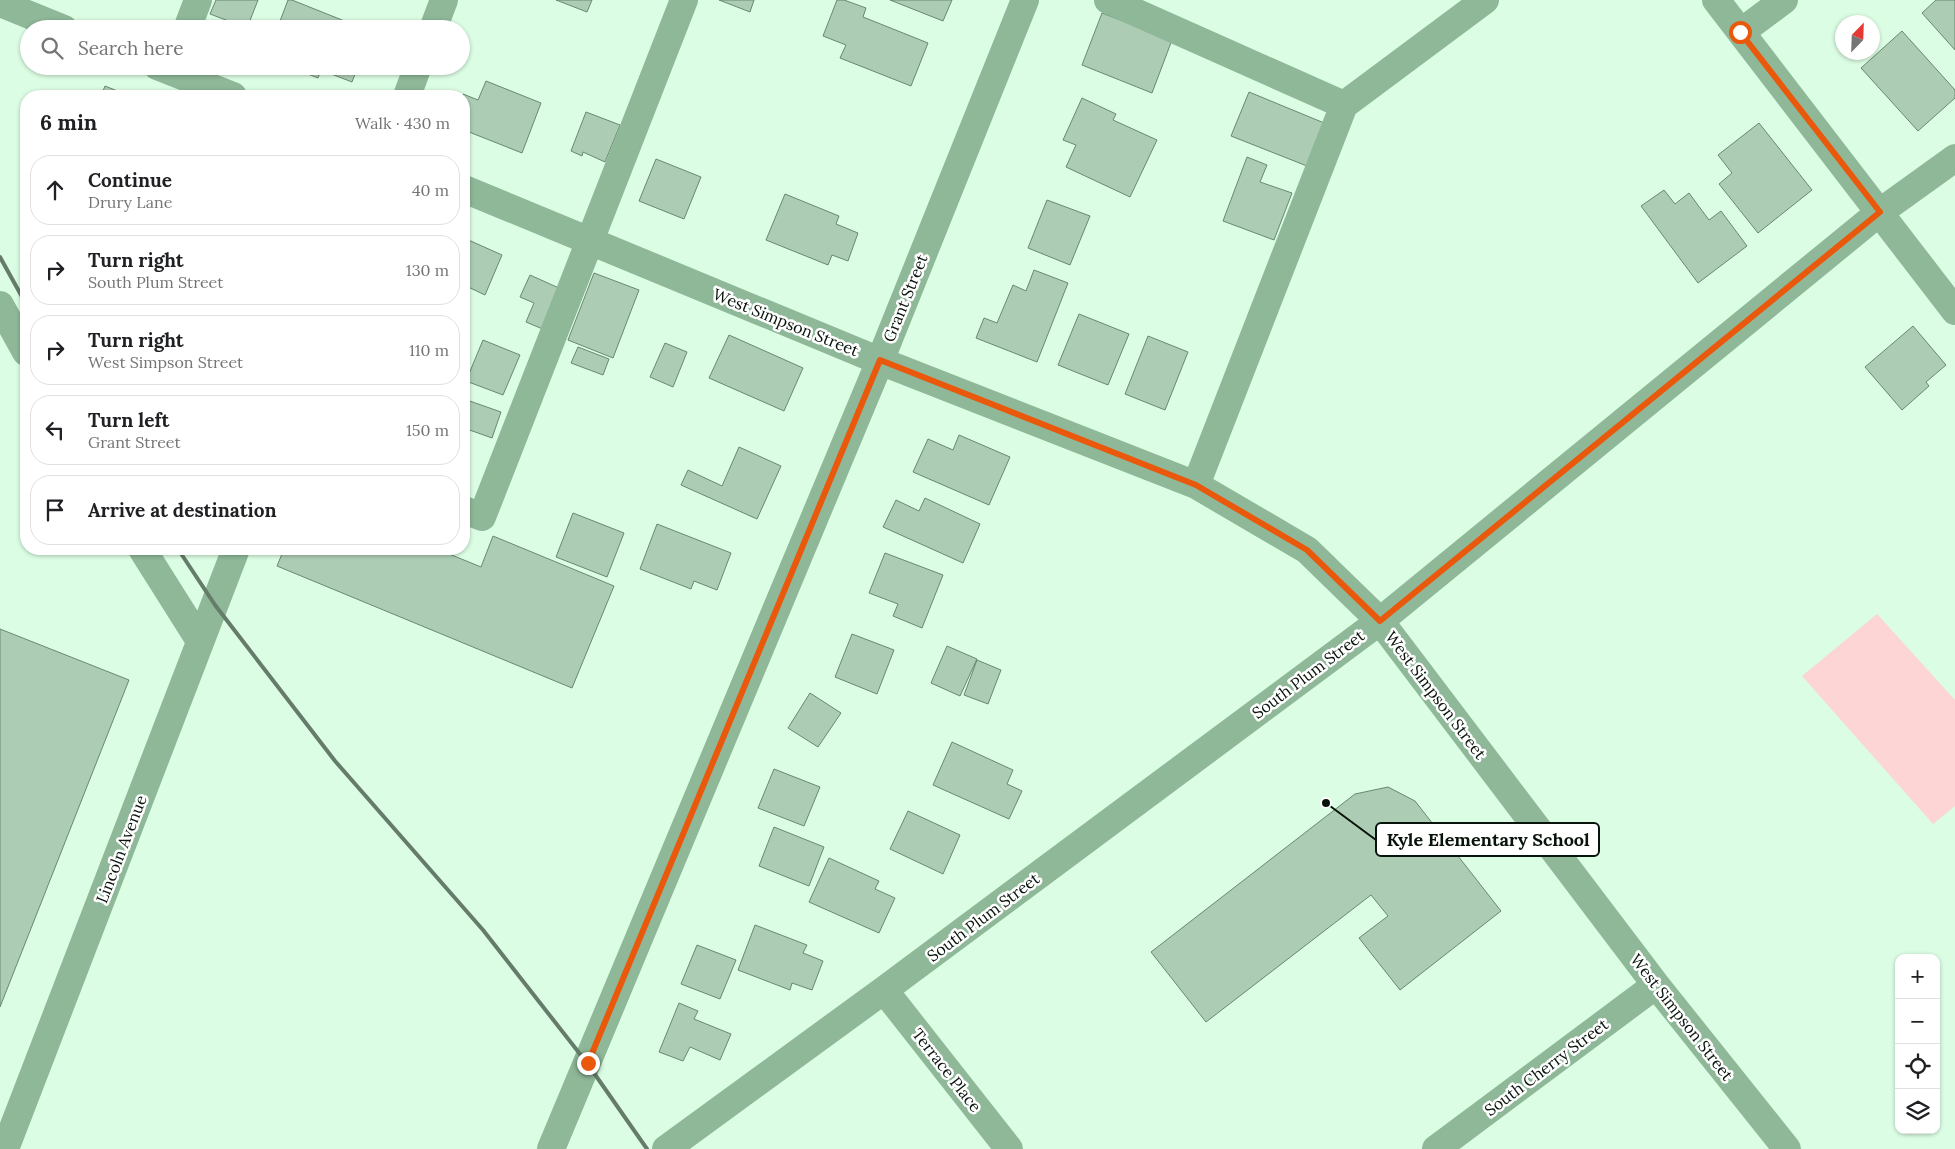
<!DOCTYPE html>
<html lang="en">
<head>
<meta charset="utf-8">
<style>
	:root { --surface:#fff; --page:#f2f2f2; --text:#202124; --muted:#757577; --line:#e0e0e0 }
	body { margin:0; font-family:Lora,serif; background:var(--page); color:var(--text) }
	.controls { position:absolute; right:15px; bottom:15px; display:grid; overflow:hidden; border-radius:10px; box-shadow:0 1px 4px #0004 }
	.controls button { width:45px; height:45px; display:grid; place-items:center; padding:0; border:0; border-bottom:1px solid var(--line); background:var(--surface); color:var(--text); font:25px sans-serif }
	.compass { position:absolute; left:1835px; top:15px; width:45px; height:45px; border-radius:50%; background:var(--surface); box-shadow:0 1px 4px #0004; rotate:23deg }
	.stop { position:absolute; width:15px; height:15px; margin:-11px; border:4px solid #ea580c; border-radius:50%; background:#fff }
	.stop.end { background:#ea580c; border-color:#fff; box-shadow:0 1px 5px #0008 }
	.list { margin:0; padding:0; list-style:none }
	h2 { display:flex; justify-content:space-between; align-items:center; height:65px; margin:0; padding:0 20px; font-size:21px }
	h2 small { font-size:16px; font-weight:400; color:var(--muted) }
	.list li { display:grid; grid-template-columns:32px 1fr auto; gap:15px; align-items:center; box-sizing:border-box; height:70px; margin:0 10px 10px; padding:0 10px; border:1px solid var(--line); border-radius:20px }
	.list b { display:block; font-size:19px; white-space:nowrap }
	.list p { margin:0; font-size:16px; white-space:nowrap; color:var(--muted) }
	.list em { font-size:16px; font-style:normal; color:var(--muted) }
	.icon { flex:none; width:28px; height:28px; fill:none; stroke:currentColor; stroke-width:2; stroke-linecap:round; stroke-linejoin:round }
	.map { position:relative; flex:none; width:1955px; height:1149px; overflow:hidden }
	.search { position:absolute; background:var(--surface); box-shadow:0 1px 4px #0004; left:20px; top:20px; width:450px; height:55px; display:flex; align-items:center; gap:12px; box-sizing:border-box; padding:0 18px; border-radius:28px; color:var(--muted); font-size:19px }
	.panel { position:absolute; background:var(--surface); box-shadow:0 1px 4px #0004; left:20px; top:90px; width:450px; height:465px; border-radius:20px }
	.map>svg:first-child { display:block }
	.pitch { fill:#fdd5d4 }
	.building { fill:#accdb4; stroke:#698871 }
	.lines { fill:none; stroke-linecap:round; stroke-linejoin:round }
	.minor { stroke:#8eb898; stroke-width:28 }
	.rail { stroke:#667c6b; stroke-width:4 }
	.route { stroke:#ea580c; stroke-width:6 }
	.labels { text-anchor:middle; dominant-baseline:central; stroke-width:5; stroke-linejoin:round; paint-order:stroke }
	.street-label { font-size:16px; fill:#08140b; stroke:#fff }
	.leader { fill:none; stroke:#08140b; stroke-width:2 }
	.callout-dot { fill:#08140b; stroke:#fff; stroke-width:2 }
	.callout { fill:#fff; stroke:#08140b; stroke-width:2 }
	.callout-label { font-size:18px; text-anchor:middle; font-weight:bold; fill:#08140b }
</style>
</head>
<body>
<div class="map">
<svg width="1955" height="1149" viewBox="0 0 1955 1149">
	<rect width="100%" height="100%" fill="#dbfde3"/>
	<path class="pitch" d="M1877 614 1955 700V806L1933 824 1802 676Z"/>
	<path class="building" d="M216 0H258L247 28 210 14Z
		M288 0H292L362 28 277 29Z
		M556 0H592L587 12Z
		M719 0H754L750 12Z
		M837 0H844L866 8 863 17 928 43 911 86 840 58 846 45 823 36Z
		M890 0H952L943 21Z
		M1936 0H1955V50L1922 13Z
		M1102 13 1172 40 1152 93 1082 65Z
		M1902 31 1955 90V98L1918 131 1861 68Z
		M288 66H358L352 82 321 70 318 78Z
		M486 81 541 103 522 153 464 130 463 94 478 100Z
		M105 86 130 96H101Z
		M1249 92 1329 125 1312 168 1231 136Z
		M1082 98 1116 114 1113 120 1157 140 1130 197 1066 167 1076 145 1063 140Z
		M586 112 620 125 605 162 583 152 582 156 571 151Z
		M1759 123 1812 190 1758 233 1719 184 1732 173 1718 155Z
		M1247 157 1267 165 1260 182 1292 193 1274 240 1223 221Z
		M656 159 701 177 684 219 639 201Z
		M1664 190 1675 204 1689 193 1709 220 1721 211 1747 246 1698 283 1641 206Z
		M785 194 839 216 836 224 858 233 848 261 832 255 828 265 766 240Z
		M1047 200 1090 216 1070 265 1028 248Z
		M464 238 502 255 485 295 464 285Z
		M1034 270 1068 283 1037 362 976 338 984 318 997 323 1013 285 1026 291Z
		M594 273 639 290 613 358 568 340Z
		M530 275 570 293 552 333 526 322 534 303 520 297Z
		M1079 314 1129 334 1108 385 1058 365Z
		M1913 326 1946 365 1926 382 1929 386 1902 410 1865 367Z
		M729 335 803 368 784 411 709 378Z
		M1148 336 1188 352 1165 410 1125 394Z
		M483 340 520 355 503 395 466 381Z
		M665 343 687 352 673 387 650 377Z
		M578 347 609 359 603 375 571 363Z
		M464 399 501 412 492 438 464 428Z
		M959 435 1010 457 989 505 913 472 928 439 953 450Z
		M739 447 781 466 757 519 681 485 688 470 722 486Z
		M925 498 980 524 963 563 883 527 896 500 919 511Z
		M573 513 624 533 607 577 556 557Z
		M657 524 731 553 717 590 694 581 691 589 640 569Z
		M493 536 614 586 572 688 277 566 284 549H437L481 567Z
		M885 553 943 575 922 628 893 616 898 604 869 593Z
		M0 629 129 680 0 1007Z
		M852 634 894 650 877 694 835 677Z
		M947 646 977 659 960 696 931 683Z
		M977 660 1001 670 988 704 964 695Z
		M810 693 841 713 818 747 788 728Z
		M952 742 1013 770 1007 784 1022 791 1009 819 933 785Z
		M774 769 820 787 804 826 758 808Z
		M1388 787 1415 801 1501 911 1400 990 1359 938 1388 916 1371 895 1206 1022 1151 952 1355 794Z
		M908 811 960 835 943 874 890 849Z
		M774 827 824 847 809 886 759 866Z
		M829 858 879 881 875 889 895 898 879 933 809 902Z
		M755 925 807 945 803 953 823 961 812 990 792 983 790 990 738 970Z
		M697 945 736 960 720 999 681 984Z
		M679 1003 698 1011 694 1019 731 1034 720 1060 690 1047 683 1061 659 1052Z"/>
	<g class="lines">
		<path class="minor" d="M1108 0 1344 105 1485 0
			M1716 0 1955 311
			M0 3 64 29
			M187 29 198 0
			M433 29 444 0
			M1741 32 1784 0
			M157 66 233 96
			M407 96 418 66
			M464 189 880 361 1196 485 1307 550 1380 621 1656 985 1787 1149
			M0 305 26 352
			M1196 485 1344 105
			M464 510 482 517 684 0
			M142 549 200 641
			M884 990 1009 1149
			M5 1149 236 549
			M551 1149 880 361 1025 0
			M666 1149 884 990 1380 621 1880 212 1955 158
			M1436 1149 1656 985"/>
		<path class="rail" d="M0 257 26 304
			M178 549 215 605 335 761 483 930 587 1063 647 1149"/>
	</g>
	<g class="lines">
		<path class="route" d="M588 1063 880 360 1196 485 1307 550 1380 621 1880 212 1740 32"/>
	</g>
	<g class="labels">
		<g class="street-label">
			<text transform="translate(905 298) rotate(-68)">Grant Street</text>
			<text transform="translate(786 322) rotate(22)">West Simpson Street</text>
			<text transform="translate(1308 674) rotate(-37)">South Plum Street</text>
			<text transform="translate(1436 695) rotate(53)">West Simpson Street</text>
			<text transform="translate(121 849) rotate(-69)">Lincoln Avenue</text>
			<text transform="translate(983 917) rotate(-37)">South Plum Street</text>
			<text transform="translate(1682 1017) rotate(52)">West Simpson Street</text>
			<text transform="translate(1546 1067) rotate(-37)">South Cherry Street</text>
			<text transform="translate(947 1070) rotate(52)">Terrace Place</text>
		</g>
	</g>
	<path class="leader" d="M1326 803L1376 840"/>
	<circle class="callout-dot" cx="1326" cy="803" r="5"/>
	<rect class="callout" x="1376" y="823" width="223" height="33" rx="5"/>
	<g class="callout-label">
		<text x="1488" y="846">Kyle Elementary School</text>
	</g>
</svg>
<div class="controls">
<button>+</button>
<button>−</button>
<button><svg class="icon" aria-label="locate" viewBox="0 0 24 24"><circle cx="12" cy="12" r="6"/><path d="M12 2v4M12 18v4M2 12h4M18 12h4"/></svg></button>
<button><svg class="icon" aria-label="layers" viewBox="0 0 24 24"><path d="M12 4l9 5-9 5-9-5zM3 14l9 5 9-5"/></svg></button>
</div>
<svg class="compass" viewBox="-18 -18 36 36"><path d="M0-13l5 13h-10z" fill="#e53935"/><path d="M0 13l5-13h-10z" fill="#757577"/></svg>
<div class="stop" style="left:1740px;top:32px"></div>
<div class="stop end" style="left:588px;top:1063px"></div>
<div class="search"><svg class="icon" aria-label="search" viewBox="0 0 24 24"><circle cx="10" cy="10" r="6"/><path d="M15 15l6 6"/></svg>Search here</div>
<section class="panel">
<h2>6 min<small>Walk · 430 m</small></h2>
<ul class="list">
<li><svg class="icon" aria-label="ahead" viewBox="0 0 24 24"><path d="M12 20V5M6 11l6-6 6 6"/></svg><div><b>Continue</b><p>Drury Lane</p></div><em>40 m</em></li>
<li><svg class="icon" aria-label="right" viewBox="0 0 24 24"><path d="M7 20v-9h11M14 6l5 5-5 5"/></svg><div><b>Turn right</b><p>South Plum Street</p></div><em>130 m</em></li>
<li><svg class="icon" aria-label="right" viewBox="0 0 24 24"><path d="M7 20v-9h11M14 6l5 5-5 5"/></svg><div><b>Turn right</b><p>West Simpson Street</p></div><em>110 m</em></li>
<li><svg class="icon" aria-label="left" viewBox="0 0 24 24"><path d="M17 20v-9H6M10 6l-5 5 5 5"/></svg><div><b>Turn left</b><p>Grant Street</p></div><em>150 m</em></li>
<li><svg class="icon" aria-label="arrive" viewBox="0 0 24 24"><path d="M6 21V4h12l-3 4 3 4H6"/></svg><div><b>Arrive at destination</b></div></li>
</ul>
</section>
</div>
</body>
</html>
